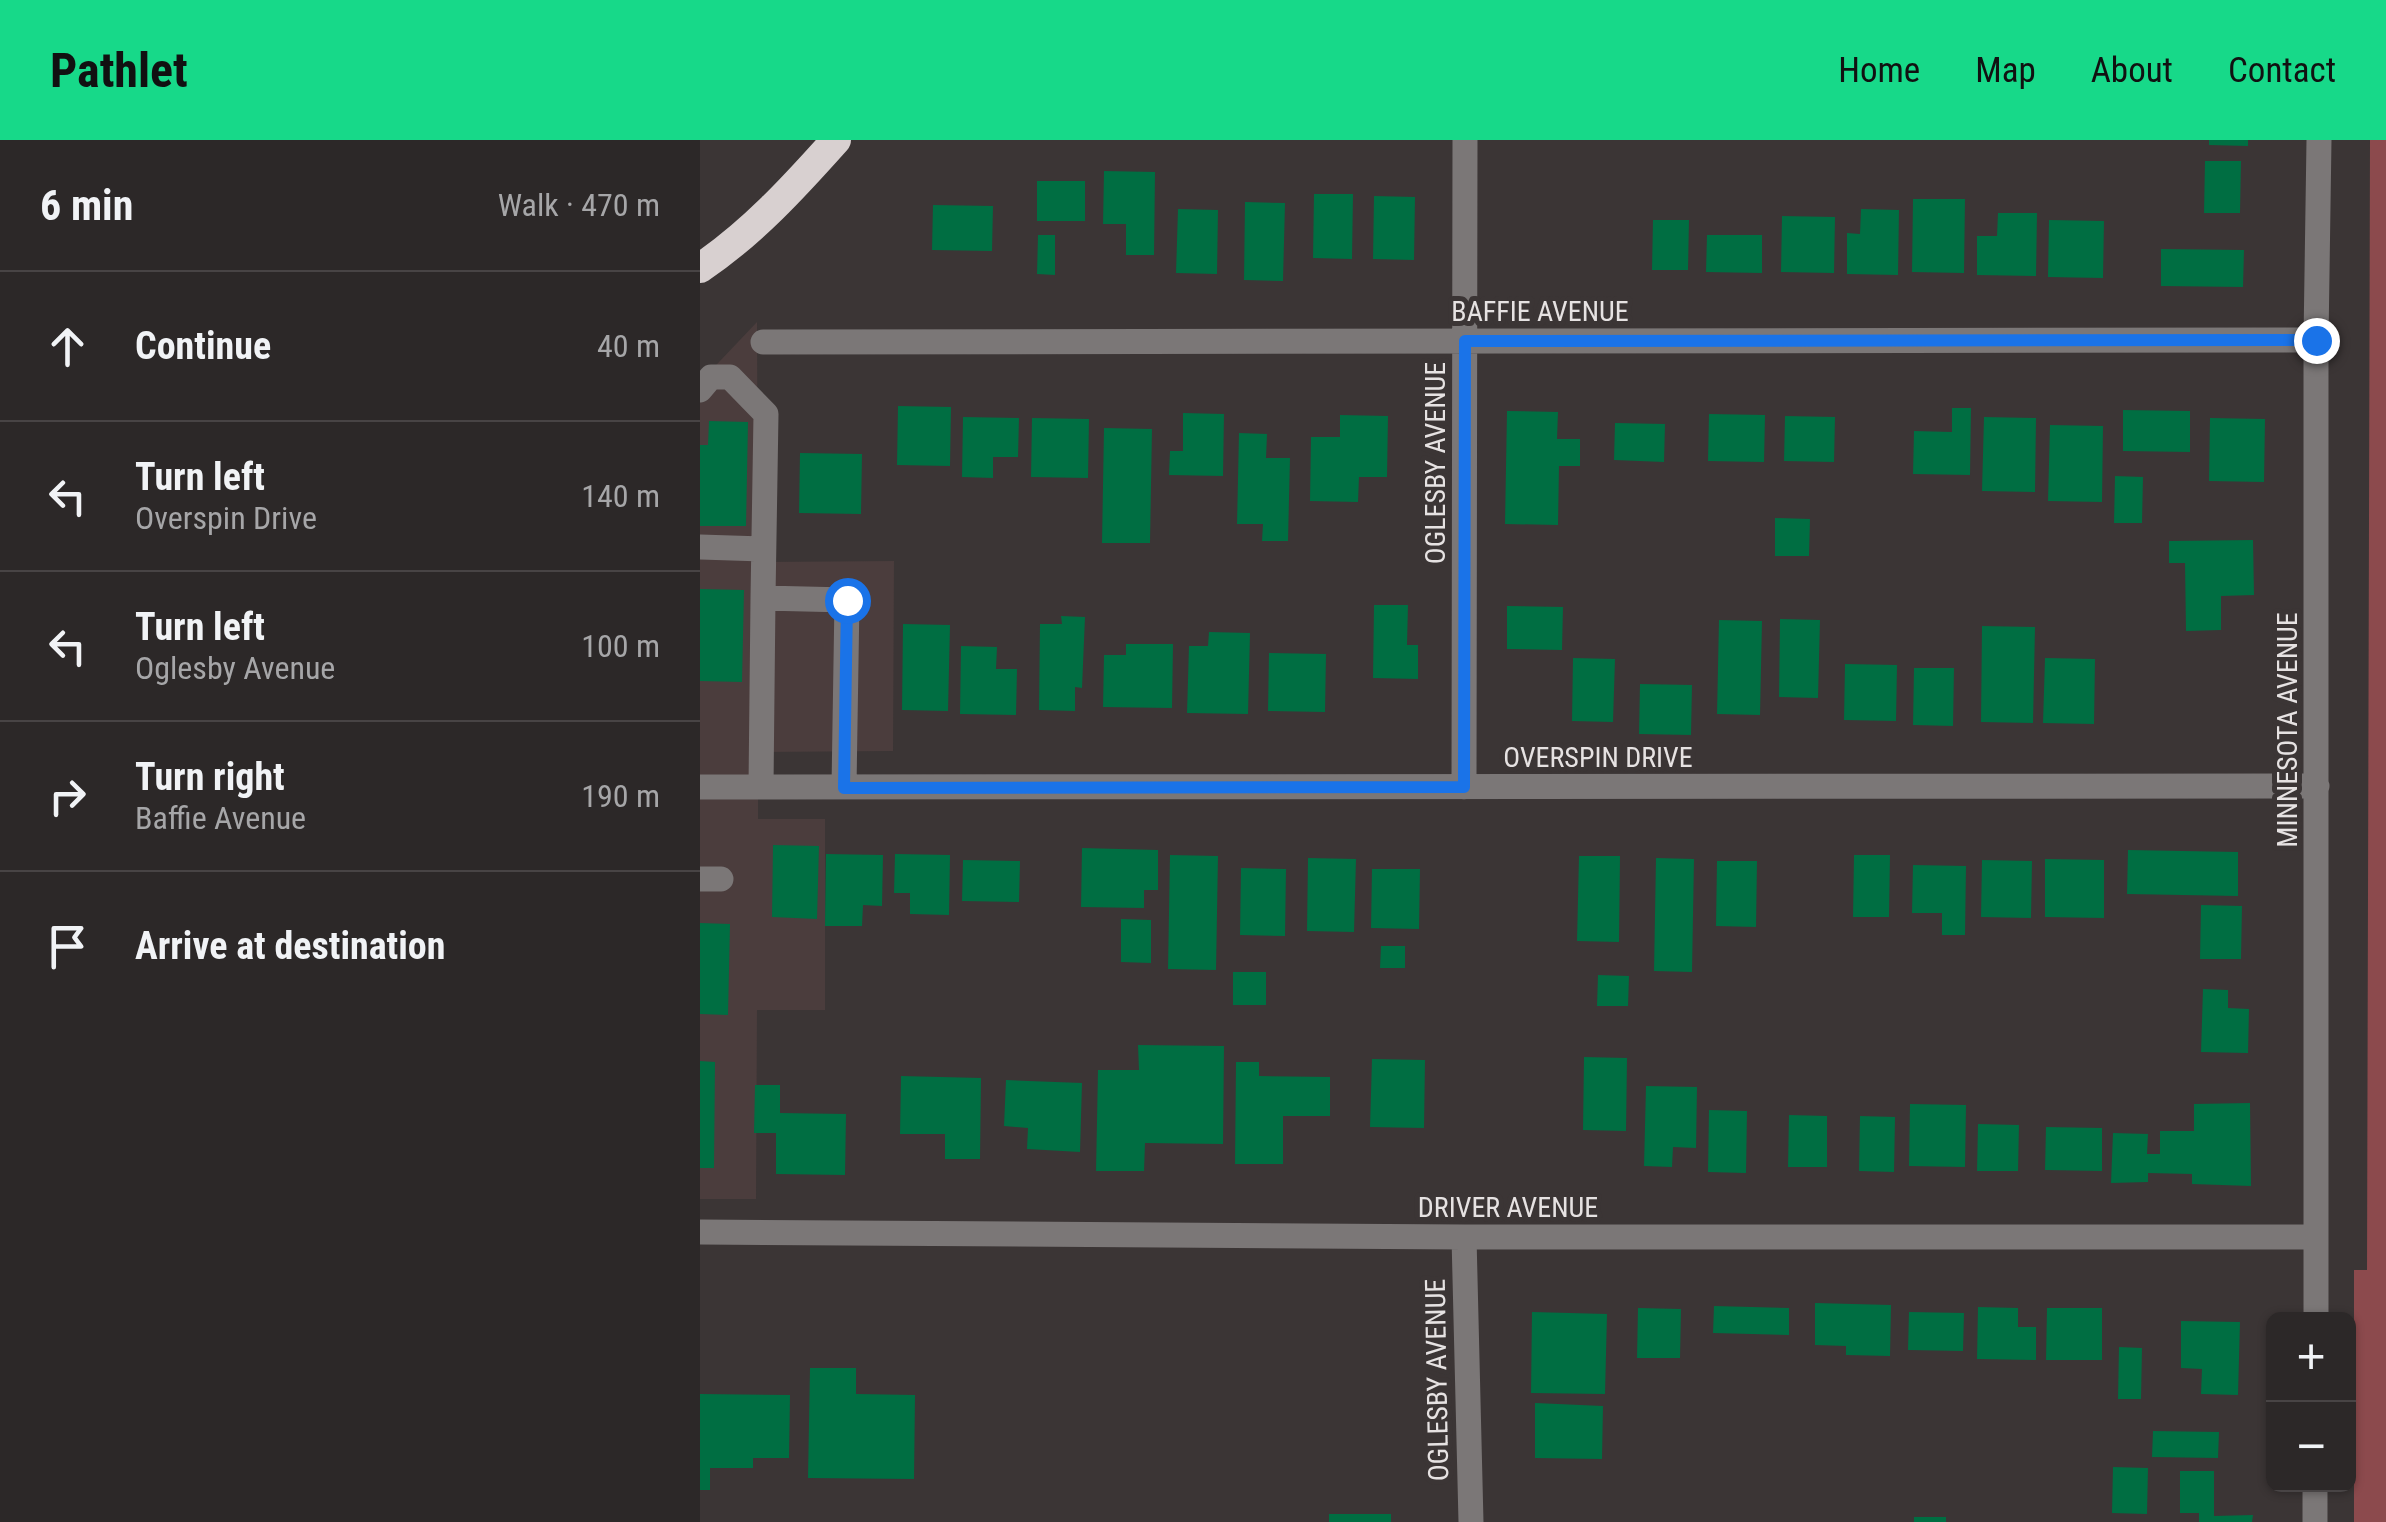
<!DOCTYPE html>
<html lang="en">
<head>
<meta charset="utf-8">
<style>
	:root { --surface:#2c2828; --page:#343030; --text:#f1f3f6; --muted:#a6a6a8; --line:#484445; --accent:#17d989 }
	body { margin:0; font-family:"Roboto Condensed",sans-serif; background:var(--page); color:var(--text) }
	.controls { position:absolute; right:30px; bottom:30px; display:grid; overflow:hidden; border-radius:15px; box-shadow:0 2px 8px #0004 }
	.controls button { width:90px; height:90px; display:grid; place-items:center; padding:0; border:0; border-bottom:2px solid var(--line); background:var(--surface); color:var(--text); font:50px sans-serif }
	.stop { position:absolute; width:30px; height:30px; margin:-22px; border:8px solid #1a73e8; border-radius:50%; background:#fff }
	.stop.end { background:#1a73e8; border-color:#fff; box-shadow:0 2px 10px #0008 }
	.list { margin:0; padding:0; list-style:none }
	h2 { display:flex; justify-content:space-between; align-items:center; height:130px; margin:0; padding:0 40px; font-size:42px }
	h2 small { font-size:32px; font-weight:400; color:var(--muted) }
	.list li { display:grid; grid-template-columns:65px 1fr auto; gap:30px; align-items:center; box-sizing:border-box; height:150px; padding:0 40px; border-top:2px solid var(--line) }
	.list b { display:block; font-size:38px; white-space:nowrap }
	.list p { margin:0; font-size:32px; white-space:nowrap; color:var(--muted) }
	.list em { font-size:32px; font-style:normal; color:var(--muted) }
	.icon { flex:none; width:55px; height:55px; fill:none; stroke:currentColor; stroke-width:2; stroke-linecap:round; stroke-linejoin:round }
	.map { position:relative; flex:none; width:1686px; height:1382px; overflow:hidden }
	header { display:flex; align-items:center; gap:60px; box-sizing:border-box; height:140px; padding:0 50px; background:var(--accent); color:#111 }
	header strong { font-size:48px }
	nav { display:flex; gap:55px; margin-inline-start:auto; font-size:35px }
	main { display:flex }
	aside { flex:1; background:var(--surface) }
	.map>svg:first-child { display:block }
	.built { fill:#4b3d3d }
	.green { fill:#8c4a4d }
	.building { fill:#006e42 }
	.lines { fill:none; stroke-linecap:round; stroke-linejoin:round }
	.minor { stroke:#7b7777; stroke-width:25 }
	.highway { stroke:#d8d0d0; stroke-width:30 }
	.route { stroke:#1a73e8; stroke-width:12 }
	.labels { text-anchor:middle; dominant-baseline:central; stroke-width:10; stroke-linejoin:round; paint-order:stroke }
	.street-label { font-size:28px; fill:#e6e2e2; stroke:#3b3535 }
</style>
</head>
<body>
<header>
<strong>Pathlet</strong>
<nav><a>Home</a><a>Map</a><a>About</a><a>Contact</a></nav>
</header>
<main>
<aside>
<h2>6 min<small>Walk · 470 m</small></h2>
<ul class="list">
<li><svg class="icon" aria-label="ahead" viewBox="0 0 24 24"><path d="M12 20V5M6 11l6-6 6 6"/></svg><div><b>Continue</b></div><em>40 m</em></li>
<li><svg class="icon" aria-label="left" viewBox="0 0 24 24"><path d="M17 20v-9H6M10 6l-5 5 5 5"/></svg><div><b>Turn left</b><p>Overspin Drive</p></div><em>140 m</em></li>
<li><svg class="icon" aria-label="left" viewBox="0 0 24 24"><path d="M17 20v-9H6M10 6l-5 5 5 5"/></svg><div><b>Turn left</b><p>Oglesby Avenue</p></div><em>100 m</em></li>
<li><svg class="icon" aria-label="right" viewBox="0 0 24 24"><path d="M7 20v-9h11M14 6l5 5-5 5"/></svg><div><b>Turn right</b><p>Baffie Avenue</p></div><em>190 m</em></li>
<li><svg class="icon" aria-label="arrive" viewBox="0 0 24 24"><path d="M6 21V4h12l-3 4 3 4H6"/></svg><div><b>Arrive at destination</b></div></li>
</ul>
</aside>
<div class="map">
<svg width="1686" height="1382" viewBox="0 0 1686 1382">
	<rect width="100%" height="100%" fill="#3b3535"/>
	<path class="built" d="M57 182 58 422 194 421 193 611 58 612V679H125V870H57L56 1059H0V242Z"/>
	<path class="green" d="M1670 0H1686V1382H1654V1130H1667Z"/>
	<path class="building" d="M1509 0H1548V6L1509 5Z
		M1505 21H1541L1540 73H1504Z
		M404 31 455 32 454 115H426V84H403Z
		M337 41H385V81H337Z
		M614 54H653L652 119 613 118Z
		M674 56 715 57 714 120 673 119Z
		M1213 59H1265L1264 133 1212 132Z
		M545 62 585 63 583 141 544 140Z
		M233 65 293 66 292 111 232 110Z
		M478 69 518 70 517 134 476 133Z
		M1161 69 1199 70 1198 135 1147 134V93L1160 94Z
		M1298 73H1337L1336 136 1277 135V96H1297Z
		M1082 76 1135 77 1134 133 1081 132Z
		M953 80H989L988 130H952Z
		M1349 80 1404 81 1403 138 1348 137Z
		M338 95H355V135L337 134Z
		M1007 95H1062V133L1006 132Z
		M1461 109 1544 110 1543 147 1461 146Z
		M198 266 251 267 250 326 197 325Z
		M1252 268H1271L1270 335 1213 334 1214 291 1252 292Z
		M1423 270 1490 271V312L1423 311Z
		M807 271 858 272 857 299H880V326H859L858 385 805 384Z
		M483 273 524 274 523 336 469 335 470 311H483Z
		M1009 274 1065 275 1064 322 1008 321Z
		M640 275 688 276 687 337H659L658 362 610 361 611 297H640Z
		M1085 276 1135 277 1134 322 1084 321Z
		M263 277 319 278 318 317H293V338L262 337Z
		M1284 277 1336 278 1335 352 1282 351Z
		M332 278 389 279 388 338 331 337Z
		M1510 278 1565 279 1564 342 1509 341Z
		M9 281 48 282 46 386H0V305H8Z
		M915 283 965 284 964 322 914 320Z
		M1350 285 1403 286 1402 362 1348 361Z
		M404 288 452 289 450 403H402Z
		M539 293 567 294 566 318H590L588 401H562L563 384H537Z
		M100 313 162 314 161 374 99 373Z
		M1415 336 1443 337 1442 383H1414Z
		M1075 378 1110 379 1109 416H1075Z
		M1553 400 1554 455 1521 456V490L1486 491 1485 423H1469V401Z
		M0 449 44 450 42 542 0 541Z
		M674 465H708L707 505H718V539L673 538Z
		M807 466 863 467 862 510 807 509Z
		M361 476 385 477 382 548 375 547V571L339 570 340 484H362Z
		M1080 479 1120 480 1118 558 1079 557Z
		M1019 480 1062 481 1060 575 1017 574Z
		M203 484 250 485 248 571 202 570Z
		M1282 486 1335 487 1333 583 1281 582Z
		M509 492 550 493 548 574 487 573 489 506H508Z
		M426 504H473L472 568 403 567 404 515H426Z
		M261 506 297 507 296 529H317L316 575 260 574Z
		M569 513 626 514 625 572 568 571Z
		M873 518 915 519 913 582 872 581Z
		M1345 518 1395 519 1394 584 1343 583Z
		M1145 524 1197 525 1196 581 1144 580Z
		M1214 528H1254L1253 586 1213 585Z
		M940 544 992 545 991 595 939 594Z
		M73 705 119 706 117 779 72 777Z
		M382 708 458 710V750H444V768L381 767Z
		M1428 710 1538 712V756L1427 754Z
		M126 714 183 715 182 766 163 765 162 786H125Z
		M195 714 250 715 249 775 210 774V753H194Z
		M470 715 518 716 516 830 468 829Z
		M1154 715H1190L1189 777H1153Z
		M879 716H920L919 802 877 801Z
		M608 718 656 719 654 792 607 791Z
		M956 718 994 719 992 832 954 831Z
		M1345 719 1404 720V778L1345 777Z
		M263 720 320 721 319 762 262 761Z
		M1282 720 1332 721 1331 778 1281 777Z
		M1017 721H1057L1056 787 1016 786Z
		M1213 725 1266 726 1265 795H1242V773H1212Z
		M541 728 586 729 585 796 540 795Z
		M672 729H720L719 789 671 788Z
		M1501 765 1542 766 1541 819H1500Z
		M421 779 451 780V823L421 822Z
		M0 783 30 784 28 875 0 874Z
		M681 806H705V828H680Z
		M533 832H566V865H533Z
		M898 835 929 836 928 866H897Z
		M1503 849 1528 850V868L1549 869 1548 913 1501 912Z
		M438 905 524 906 523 1004 445 1003 444 1031H396L398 930H439Z
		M884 917 927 918 926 991 883 990Z
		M672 919 725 920 724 988 670 987Z
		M0 921 15 922 14 1028H0Z
		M536 922H559V936L630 937V976H583V1024H535Z
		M201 936 281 938 280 1019H245V994H200Z
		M306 940 382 943 380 1012 327 1009 328 988 304 986Z
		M55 945H80V973L146 974 145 1035 76 1034V993H54Z
		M946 946 997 947 996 1008 973 1007 972 1027 944 1026Z
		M1550 963 1551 1046 1492 1044V1034L1448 1033V1042L1411 1043 1413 993 1448 994 1447 1014H1460V991H1494V964Z
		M1210 964 1266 965 1265 1027 1209 1026Z
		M1009 970 1047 971 1046 1033 1008 1032Z
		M1089 975 1127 976V1027H1088Z
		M1160 976 1195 977 1194 1032 1159 1031Z
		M1278 984 1319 985 1318 1031H1277Z
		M1346 987 1402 988V1031L1345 1030Z
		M1115 1163 1191 1165 1190 1216 1146 1215V1206L1115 1205Z
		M1014 1166 1089 1168V1195L1013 1193Z
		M1278 1167 1318 1168V1187H1336V1220L1277 1219Z
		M938 1168 981 1169 980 1218H937Z
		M1347 1168H1402V1220H1346Z
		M832 1172 907 1174 905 1254 831 1253Z
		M1209 1172 1264 1173 1263 1211 1208 1210Z
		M1481 1181 1540 1182 1538 1255 1501 1254 1502 1229 1481 1228Z
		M1419 1207 1442 1208 1441 1259H1418Z
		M110 1228H156V1254L215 1255 214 1339 108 1338Z
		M0 1254 90 1255 89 1318H53V1328H10V1350H0Z
		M835 1263 903 1266 902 1319 835 1318Z
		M1453 1291 1519 1292 1518 1318 1452 1317Z
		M1413 1327 1448 1328 1447 1374 1412 1373Z
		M1480 1331H1514V1376L1553 1375 1552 1382H1499V1373H1480Z
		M629 1374H691V1382H629Z
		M1214 1377H1246V1382H1214Z"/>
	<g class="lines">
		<path class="minor" d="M63 202 1616 200
			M0 250 11 237H30L66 274 63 458 147 460 144 647
			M0 407 63 409
			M0 647 1617 646
			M61 647 63 458
			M764 647 765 0
			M0 739H21
			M0 1092 764 1097H1616
			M764 1097 771 1382
			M1616 1180V200L1619 0
			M1615 1382V1344"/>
		<path class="highway" d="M0 128C52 93 94 47 136 0"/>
	</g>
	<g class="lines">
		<path class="route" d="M147 460 144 648 764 647 765 201 1616 200"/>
	</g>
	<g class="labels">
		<g class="street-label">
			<text x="840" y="171">BAFFIE AVENUE</text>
			<text transform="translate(735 323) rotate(-90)">OGLESBY AVENUE</text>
			<text transform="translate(1587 590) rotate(-90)">MINNESOTA AVENUE</text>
			<text x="898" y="617">OVERSPIN DRIVE</text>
			<text x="808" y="1067">DRIVER AVENUE</text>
			<text transform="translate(737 1240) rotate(-91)">OGLESBY AVENUE</text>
		</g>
	</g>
</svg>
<div class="controls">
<button>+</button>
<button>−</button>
</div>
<div class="stop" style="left:147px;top:460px"></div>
<div class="stop end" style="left:1616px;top:200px"></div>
</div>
</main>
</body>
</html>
